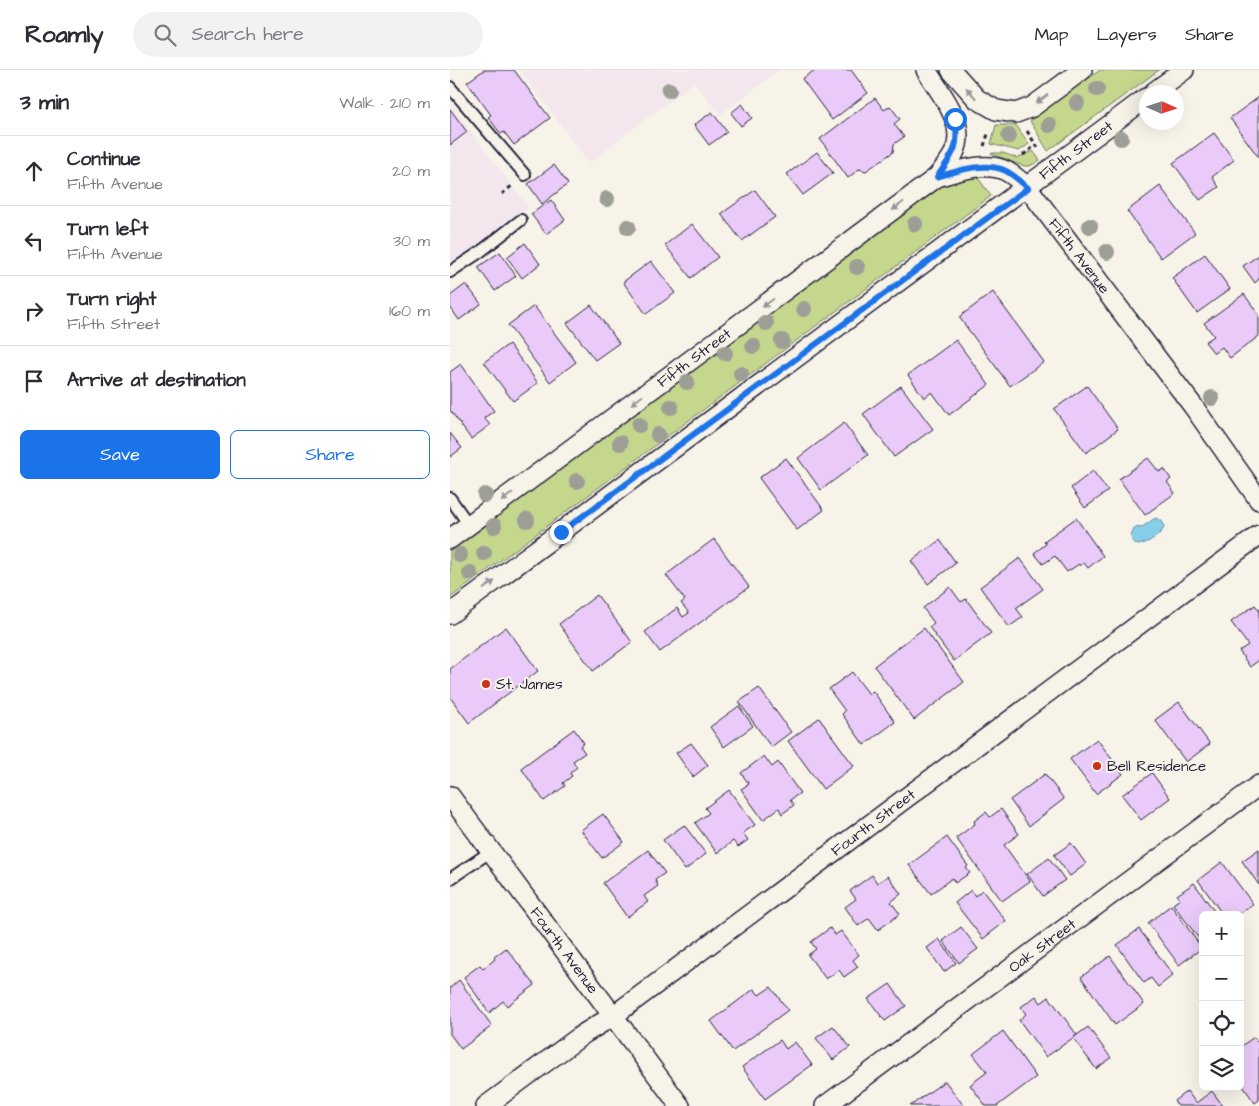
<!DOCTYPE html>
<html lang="en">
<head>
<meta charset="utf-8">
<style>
	:root { --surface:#fff; --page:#f2f2f3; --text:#2b2b33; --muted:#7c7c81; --line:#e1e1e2; --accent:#1a73e8 }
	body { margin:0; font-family:"Architects Daughter",sans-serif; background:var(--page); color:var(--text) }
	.controls { position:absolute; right:15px; bottom:15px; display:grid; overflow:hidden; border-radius:8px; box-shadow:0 5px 20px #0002 }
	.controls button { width:45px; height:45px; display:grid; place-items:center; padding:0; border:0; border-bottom:1px solid var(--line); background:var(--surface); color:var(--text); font:25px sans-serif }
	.compass { position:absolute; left:689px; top:15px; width:45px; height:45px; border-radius:50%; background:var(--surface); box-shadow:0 5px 20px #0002; rotate:93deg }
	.stop { position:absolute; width:15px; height:15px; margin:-11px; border:4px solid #1a73e8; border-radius:50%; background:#fff }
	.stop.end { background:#1a73e8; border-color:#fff; box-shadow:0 1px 5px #0008 }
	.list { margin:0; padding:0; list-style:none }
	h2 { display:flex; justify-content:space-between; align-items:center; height:65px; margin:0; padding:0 20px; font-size:21px }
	h2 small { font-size:16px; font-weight:400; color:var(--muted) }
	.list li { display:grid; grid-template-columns:32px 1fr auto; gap:15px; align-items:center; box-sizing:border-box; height:70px; padding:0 20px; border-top:1px solid var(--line) }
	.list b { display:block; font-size:19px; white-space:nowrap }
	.list p { margin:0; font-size:16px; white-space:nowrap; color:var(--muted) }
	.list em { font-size:16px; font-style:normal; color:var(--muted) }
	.actions { display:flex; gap:10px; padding:15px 20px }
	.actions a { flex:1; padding:11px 0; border:1px solid var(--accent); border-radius:8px; text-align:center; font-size:18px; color:var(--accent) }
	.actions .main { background:var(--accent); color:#fff }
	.icon { flex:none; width:28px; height:28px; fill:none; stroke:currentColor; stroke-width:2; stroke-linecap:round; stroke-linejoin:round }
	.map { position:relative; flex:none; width:809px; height:1036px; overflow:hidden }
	header { display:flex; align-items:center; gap:30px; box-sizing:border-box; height:70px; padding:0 25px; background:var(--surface); border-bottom:1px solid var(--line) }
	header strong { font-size:24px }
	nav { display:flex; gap:28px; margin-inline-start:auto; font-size:18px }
	.search { width:350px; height:45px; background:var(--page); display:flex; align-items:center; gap:12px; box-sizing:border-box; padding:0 18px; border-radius:28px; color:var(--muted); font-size:19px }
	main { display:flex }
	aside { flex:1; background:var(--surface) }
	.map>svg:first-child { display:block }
	.built { fill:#f3e7ed }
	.green { fill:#c5d78c; stroke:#747c64 }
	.water { fill:#87cee8; stroke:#5f89a3 }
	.building { fill:#e9caf8; stroke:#22223b }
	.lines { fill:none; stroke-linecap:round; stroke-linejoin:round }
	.lane-casing { stroke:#22223b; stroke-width:14 }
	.street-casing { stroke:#22223b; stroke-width:22 }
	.path { stroke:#22223b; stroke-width:3; stroke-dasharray:4 4; stroke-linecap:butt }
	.lane { stroke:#f7f3e8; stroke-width:10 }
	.street { stroke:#f7f3e8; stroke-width:19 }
	.tree { fill:#9d9e96 }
	.oneway { fill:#97959a }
	.route { stroke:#1a73e8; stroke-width:6 }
	.poi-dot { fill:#c8321e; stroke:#f7f3e8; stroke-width:2 }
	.labels { text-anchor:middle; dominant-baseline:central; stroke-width:4; stroke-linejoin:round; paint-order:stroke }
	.street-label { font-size:15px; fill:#22223b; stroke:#f7f3e8 }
	.poi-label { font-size:15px; fill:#22223b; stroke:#f7f3e8; text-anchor:start }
</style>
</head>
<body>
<header>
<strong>Roamly</strong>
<div class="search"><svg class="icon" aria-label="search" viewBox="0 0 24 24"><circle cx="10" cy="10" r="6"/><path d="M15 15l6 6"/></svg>Search here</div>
<nav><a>Map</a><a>Layers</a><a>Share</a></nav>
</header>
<main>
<aside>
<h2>3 min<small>Walk · 210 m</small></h2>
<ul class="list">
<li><svg class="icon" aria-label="ahead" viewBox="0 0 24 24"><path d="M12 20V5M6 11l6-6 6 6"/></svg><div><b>Continue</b><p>Fifth Avenue</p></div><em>20 m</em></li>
<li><svg class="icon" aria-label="left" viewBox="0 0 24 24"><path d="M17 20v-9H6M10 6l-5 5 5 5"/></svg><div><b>Turn left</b><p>Fifth Avenue</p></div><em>30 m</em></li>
<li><svg class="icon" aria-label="right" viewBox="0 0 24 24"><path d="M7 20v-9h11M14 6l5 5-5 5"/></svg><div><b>Turn right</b><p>Fifth Street</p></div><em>160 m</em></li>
<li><svg class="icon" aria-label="arrive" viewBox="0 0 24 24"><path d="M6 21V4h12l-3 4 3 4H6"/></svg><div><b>Arrive at destination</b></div></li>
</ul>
<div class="actions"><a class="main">Save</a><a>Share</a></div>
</aside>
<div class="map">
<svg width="809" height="1036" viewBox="0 0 809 1036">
	<rect width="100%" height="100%" fill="#f7f3e8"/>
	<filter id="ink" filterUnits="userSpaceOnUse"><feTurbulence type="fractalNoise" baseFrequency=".02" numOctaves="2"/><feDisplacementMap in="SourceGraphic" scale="10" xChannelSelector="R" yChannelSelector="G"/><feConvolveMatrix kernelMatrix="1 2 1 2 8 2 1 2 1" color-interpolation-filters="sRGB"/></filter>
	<g filter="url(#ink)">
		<path class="built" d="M70 0H329L270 45 244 12 139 93Z
			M0 34 79 138 0 199Z"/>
		<path class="green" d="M650 0H709L598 81 580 51Z
			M546 55H566L579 74 569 81 541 74Z
			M583 81 590 90C587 92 583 95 579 96 573 98 550 86 541 84L542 83H553L567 88Z
			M526 105 541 126 0 528V478L492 113Z"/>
		<path class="water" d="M705 448 712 451 714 458C708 467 698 473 688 475L682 471 681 466 685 457 691 458Z"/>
		<path class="building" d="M34 0H64L100 48 64 75 54 62 51 64 38 47 41 45 17 12Z
			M365 0H401L418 23 382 50 352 9Z
			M809 27V88L780 48Z
			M425 28 434 40 440 36 450 49 444 54 454 67 444 74 443 82 416 101 409 99 398 108 370 69Z
			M292 34 302 48 291 56 281 43Z
			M0 39 17 62 0 75Z
			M262 42 277 62 259 75 244 55Z
			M764 63 784 90 762 107 769 117 750 130 723 93Z
			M367 82 383 103 353 125 337 104Z
			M104 95 118 114 92 134 78 114Z
			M710 116 745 163 711 188 677 141Z
			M305 120 325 147 292 171 271 144Z
			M101 130 115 150 96 164 81 144Z
			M242 154 268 187 241 208 215 175Z
			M75 173 90 194 72 208 57 187Z
			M50 182 66 206 45 221 28 197Z
			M755 184 780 219 747 243 722 208Z
			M809 185V209L805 213 793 196Z
			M201 191 225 223 196 244 173 212Z
			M16 214 31 234 9 250 0 237V226Z
			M543 222 594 292 560 316 509 247Z
			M794 224 809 245V266L780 288 772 277 764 283 755 272 764 266 754 253Z
			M141 235 169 273 145 290 117 253Z
			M84 236 126 292 100 312 58 255Z
			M506 270 539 315 499 345 482 322 474 328 458 305Z
			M59 274 88 313 63 331 34 292Z
			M11 294 44 341 34 348 40 355 21 369 0 340V302Z
			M451 316 483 359 444 387 413 344Z
			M637 316 668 359 636 383 604 339Z
			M394 353 418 385 371 420 348 388Z
			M0 363 12 378 0 387Z
			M336 388 374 440 347 460 309 408Z
			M698 388 709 402 714 399 721 409 717 412 725 423 695 445 669 409Z
			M643 401 658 421 635 438 621 418Z
			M626 448 653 486 638 498 634 493 630 496 629 494 617 502 605 486 593 494 584 483 596 474 594 471Z
			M264 469 299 517 210 582 195 562 227 538 233 547 239 543 231 533 235 530 216 505Z
			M490 470 506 493 478 514 461 491Z
			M570 488 593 519 566 538 573 547 559 557 530 517Z
			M500 517 511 532 516 529 541 563 504 591 479 557 484 553 473 538Z
			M147 525 182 572 143 601 109 554Z
			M805 535 809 540V590L800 597 789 581 798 575 781 552Z
			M56 557 88 601 19 653 0 627V599Z
			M474 558 514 612 464 650 424 596Z
			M402 602 419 624 423 621 445 652 414 675 392 644 395 641 379 619Z
			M309 618 341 662 321 677 289 632Z
			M729 632 760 674 736 692 705 650Z
			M289 636 303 656 274 677 260 657Z
			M369 648 404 696 373 719 338 671Z
			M124 659 134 673 130 676 135 683 123 691 127 697 120 703 122 706 113 713 115 716 94 731 71 698Z
			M647 669 673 704 646 724 620 689Z
			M241 673 258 695 243 707 226 683Z
			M314 686 322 697 328 692 350 723 340 730 344 735 332 744 329 738 313 750 291 719 299 714 291 703Z
			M702 703 720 728 691 750 672 725Z
			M595 704 614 729 579 756 560 730Z
			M279 720 305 755 293 763 298 770 288 777 283 771 267 783 245 753 259 743 255 738Z
			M551 739 569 764 554 775 580 811 552 831 506 768 525 754 524 751 536 742 540 747Z
			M153 744 174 772 152 788 131 760Z
			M234 755 256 784 235 800 213 770Z
			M497 767 518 796 516 798 520 803 505 813 502 808 481 824 459 795Z
			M621 773 636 794 620 806 604 785Z
			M809 779V815L792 791Z
			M198 780 215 803 205 810 208 816 194 826 198 832 177 847 153 813Z
			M599 788 615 810 593 826 577 804Z
			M772 792 803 834 788 845H773L748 810Z
			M422 805 427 813 438 806 451 824 441 832 450 844 428 860 419 848 408 856 395 837 406 829 400 821Z
			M744 813 767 845H753V874L723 834 730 829 727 825Z
			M521 820 525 826 532 820 556 851 533 869 505 833Z
			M721 835 752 878 729 895 698 853Z
			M511 857 528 879 509 893 493 871Z
			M380 858 385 865 391 861 409 885 403 890 408 897 394 907 389 900 376 909 358 885 366 879 361 872Z
			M689 859 723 905 708 917 701 908 694 913 667 875Z
			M489 869 506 893 494 902 477 878Z
			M56 878 85 915 57 936 53 931 39 943 14 907 30 895 33 899 45 889 44 887Z
			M660 886 694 934 665 955 631 907Z
			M9 910 42 956 11 979 0 964V918Z
			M440 914 456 936 435 951 418 929Z
			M321 917 338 940 283 981 261 951 304 919 309 925Z
			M586 926 591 933 599 927 627 965 596 987 569 950 576 944 571 937Z
			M383 956 400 977 383 990 366 968Z
			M638 957 661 988 646 999 623 968Z
			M553 961 586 1007 547 1036H536L520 1015 537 1002 523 984Z
			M804 967 809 974V1030L805 1033 790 1012V977Z
			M330 970 336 979 345 972 362 995 315 1029 292 997Z
			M495 1011 514 1036H460Z
			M737 1021 746 1033 762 1021 773 1036H728L724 1031Z"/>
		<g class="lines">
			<g class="lane-casing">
				<path id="lane" d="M0 17 75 105
					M0 202 30 182 71 150
					M0 428 19 455
					M0 809 40 782"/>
			</g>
			<g class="street-casing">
				<g id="street">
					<path d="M501 0 527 29 546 40 566 43 582 37 632 0"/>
					<path d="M704 22 734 0"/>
					<path id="s1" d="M487 107C507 101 536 91 556 101 564 105 571 112 578 118L743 336 809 430"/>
					<path id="s2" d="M0 469 487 107C493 99 501 91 505 81 517 53 490 23 476 0"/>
					<path id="s3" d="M0 544 696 28"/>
					<path id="s4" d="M0 726 230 1036"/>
					<path id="s5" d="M36 1036 135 963 163 946 809 465"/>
					<path id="s6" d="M375 1036 809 715"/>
				</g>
			</g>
			<path class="path" d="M577 61 590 81
				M534 76 539 61
				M573 85 586 75
				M52 124 63 115"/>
			<use href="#lane" class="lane"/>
			<use href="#street" class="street"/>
		</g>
		<g class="tree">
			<circle cx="647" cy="19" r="8"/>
			<circle cx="219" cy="20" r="8"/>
			<circle cx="627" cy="33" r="8"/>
			<circle cx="599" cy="55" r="8"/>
			<circle cx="559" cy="66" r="8"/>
			<circle cx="671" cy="68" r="8"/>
			<circle cx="157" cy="129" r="8"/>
			<circle cx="465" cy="154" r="8"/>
			<circle cx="640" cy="156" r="8"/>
			<circle cx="178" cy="157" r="8"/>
			<circle cx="657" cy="182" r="8"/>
			<circle cx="407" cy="197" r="8"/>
			<circle cx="354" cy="239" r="8"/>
			<circle cx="316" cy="253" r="8"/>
			<circle cx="332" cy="271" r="8"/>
			<circle cx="303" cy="276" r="8"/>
			<circle cx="275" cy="283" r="8"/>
			<circle cx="291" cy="304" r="8"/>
			<circle cx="237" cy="312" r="8"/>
			<circle cx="762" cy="328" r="8"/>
			<circle cx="221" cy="337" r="8"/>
			<circle cx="189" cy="355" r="8"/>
			<circle cx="208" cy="365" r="8"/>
			<circle cx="170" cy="373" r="8"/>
			<circle cx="127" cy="411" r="8"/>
			<circle cx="35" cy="425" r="8"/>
			<circle cx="77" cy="450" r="8"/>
			<circle cx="44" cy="456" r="8"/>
			<circle cx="34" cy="483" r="8"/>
			<circle cx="10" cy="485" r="8"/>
			<circle cx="20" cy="503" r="8"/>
		</g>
		<defs><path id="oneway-solid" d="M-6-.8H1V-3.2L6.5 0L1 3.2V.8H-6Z" transform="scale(1.25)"/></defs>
		<g class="oneway">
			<use href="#oneway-solid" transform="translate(521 23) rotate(-133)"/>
			<use href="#oneway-solid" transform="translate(592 29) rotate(144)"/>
			<use href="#oneway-solid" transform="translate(448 136) rotate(143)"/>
			<use href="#oneway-solid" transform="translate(318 233) rotate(143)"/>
			<use href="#oneway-solid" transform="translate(187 330) rotate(143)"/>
			<use href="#oneway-solid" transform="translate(57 427) rotate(143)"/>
			<use href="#oneway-solid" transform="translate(39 515) rotate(-36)"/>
		</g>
	</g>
	<g class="lines" filter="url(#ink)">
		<path class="route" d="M111 462 578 118C571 112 564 105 556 101 536 91 507 101 487 107 503 84 510 78 505 49"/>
	</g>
	<g class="poi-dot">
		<circle cx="36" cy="614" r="5"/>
		<circle cx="647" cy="696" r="5"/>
	</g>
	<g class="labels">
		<g class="street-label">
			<text stroke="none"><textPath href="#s3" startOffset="779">Fifth Street</textPath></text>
			<text stroke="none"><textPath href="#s1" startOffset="184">Fifth Avenue</textPath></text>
			<text stroke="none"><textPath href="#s2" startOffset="304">Fifth Street</textPath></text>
			<text stroke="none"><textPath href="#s5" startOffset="480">Fourth Street</textPath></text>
			<text stroke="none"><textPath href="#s6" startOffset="270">Oak Street</textPath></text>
			<text stroke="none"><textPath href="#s4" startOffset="192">Fourth Avenue</textPath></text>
		</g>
		<g class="poi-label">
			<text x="46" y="614">St. James</text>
			<text x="657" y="696">Bell Residence</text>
		</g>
	</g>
</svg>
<div class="controls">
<button>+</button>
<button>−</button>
<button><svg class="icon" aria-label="locate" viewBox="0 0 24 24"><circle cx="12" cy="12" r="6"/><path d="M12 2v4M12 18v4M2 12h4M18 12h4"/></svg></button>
<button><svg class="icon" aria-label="layers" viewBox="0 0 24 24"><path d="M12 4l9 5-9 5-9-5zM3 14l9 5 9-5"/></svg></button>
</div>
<svg class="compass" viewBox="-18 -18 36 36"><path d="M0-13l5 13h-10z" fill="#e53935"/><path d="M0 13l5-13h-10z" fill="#7c7c81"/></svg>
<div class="stop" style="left:505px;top:49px"></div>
<div class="stop end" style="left:111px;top:462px"></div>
</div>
</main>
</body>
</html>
